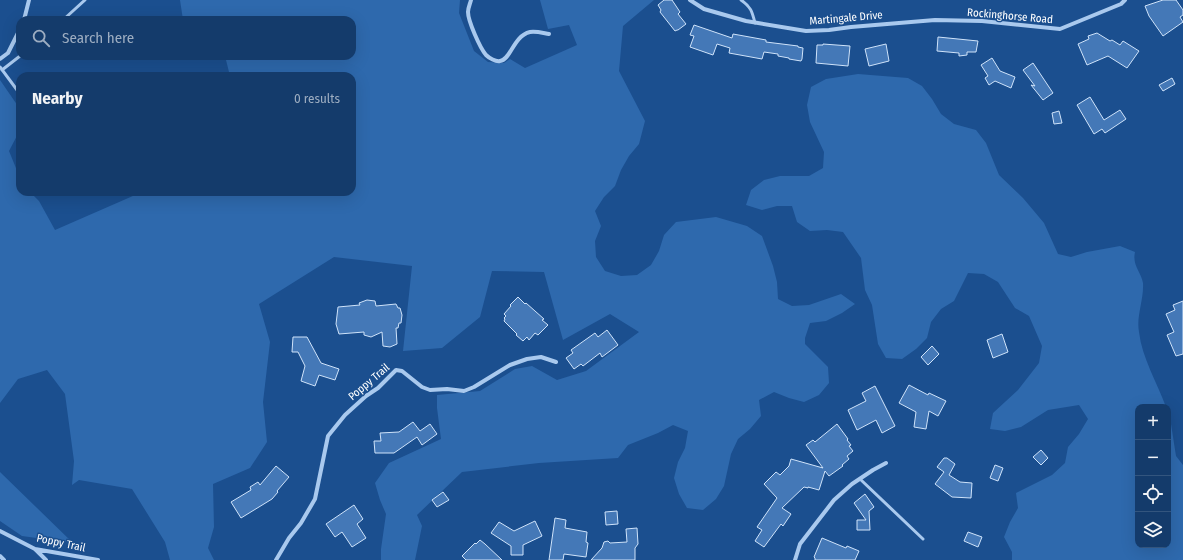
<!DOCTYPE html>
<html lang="en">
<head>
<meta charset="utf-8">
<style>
	:root { --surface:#143b6b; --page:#214673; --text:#f1f3f6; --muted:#9dadc1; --line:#33557e }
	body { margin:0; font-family:"Fira Sans Condensed",sans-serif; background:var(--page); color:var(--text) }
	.controls { position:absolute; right:12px; bottom:12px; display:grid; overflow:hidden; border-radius:8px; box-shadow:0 4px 16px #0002 }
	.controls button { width:36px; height:36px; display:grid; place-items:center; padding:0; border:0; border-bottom:1px solid var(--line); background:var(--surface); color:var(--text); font:20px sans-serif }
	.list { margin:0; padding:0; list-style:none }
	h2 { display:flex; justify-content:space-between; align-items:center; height:52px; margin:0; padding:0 16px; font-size:17px }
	h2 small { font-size:13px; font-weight:400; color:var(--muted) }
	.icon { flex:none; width:22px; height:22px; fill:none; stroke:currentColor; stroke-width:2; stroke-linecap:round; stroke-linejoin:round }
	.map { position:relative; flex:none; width:1183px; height:560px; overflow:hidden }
	.search { position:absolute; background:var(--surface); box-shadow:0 4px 16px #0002; left:16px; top:16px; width:340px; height:44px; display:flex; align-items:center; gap:10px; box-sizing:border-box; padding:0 14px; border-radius:12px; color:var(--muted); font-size:15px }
	.panel { position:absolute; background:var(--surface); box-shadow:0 4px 16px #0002; left:16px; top:72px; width:340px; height:124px; border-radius:12px }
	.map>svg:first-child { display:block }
	.green { fill:#2e69ad }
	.building { fill:#4478b7; stroke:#cfe3fa }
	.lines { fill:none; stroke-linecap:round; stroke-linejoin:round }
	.service { stroke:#a9c9ee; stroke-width:3 }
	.minor { stroke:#a9c9ee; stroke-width:4 }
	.labels { text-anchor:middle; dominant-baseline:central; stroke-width:3; stroke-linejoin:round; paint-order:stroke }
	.street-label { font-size:11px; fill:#fff; stroke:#1b4f8f }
</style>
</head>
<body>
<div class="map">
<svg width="1183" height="560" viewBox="0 0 1183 560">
	<rect width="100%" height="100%" fill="#1b4f8f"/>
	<path class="green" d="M180 0H460L459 13 474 51 488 62 504 63 510 59 525 68 577 45 569 25 548 29 540 0H654L623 26 619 71 645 121 639 144 629 156 621 170 615 186 604 197 595 211 601 226 595 241 596 257 605 271 621 276 637 275 651 265 659 251 664 235 676 222 716 217 747 226 762 236 773 266 777 282 778 299 792 306 809 305 841 294 855 304 842 313 826 321 810 323 805 338V344L828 367 829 383 819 395 804 402 789 398 774 392 759 400 761 416 750 429 738 439 731 454 724 486 716 499 703 510 687 508 679 494 674 478 678 462 685 448 688 431 673 425 658 433 628 445 618 458 539 463 462 472 417 515 422 526 415 560H381V549L386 514 380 500 375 483 389 463 441 439 437 408V395L480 391 515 369 532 366 557 380 586 371 639 332 610 314 563 340 544 272 492 271 480 317 442 348 403 351 412 266 334 257 259 304 270 342 263 402 267 442 250 468 213 484 214 527 208 548 214 560H170L165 542 132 489 79 480 72 485 74 461 65 394 47 370 18 379 0 403V80L20 109V130L9 151 20 178V192H30L39 201 55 230 142 192H352V76H230L225 56H352V20H183Z
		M858 74 908 78 922 86 932 99 941 114 954 124 976 130 986 143 999 175 1023 198 1044 223 1058 254 1071 257 1087 252 1120 246 1135 252C1132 266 1141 271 1143 283 1144 300 1136 316 1139 332 1142 358 1157 382 1166 407H1138V545H1168V413L1171 424 1176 456 1183 465V560H1012V552L1004 537 1010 522 1018 508 1016 493 1052 475 1065 463 1068 447 1079 434 1088 419 1079 405 1048 410 1021 427 1005 431 990 429 993 413 1018 390 1039 363 1042 346 1029 316 1015 308 998 282 984 274 968 273 954 301 941 309 931 322 927 338 916 349 902 359 886 358 878 344 872 305 865 290 861 258 843 232 827 230 810 231 797 222 792 206H777L762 210 746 205 751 190 764 180 780 176H809L823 168 824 152 810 122 807 105 811 87 826 79Z
		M0 472 73 543 22 536 0 521Z"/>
	<path class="building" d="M664 0H672L680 12 678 14 686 24 678 30H677L675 31 660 12 661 10 658 5Z
		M1163 0H1176L1183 10V15L1180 17 1183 22 1163 36 1149 16 1145 6Z
		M694 25 732 38 733 34 766 40V42L798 46V47L803 48 802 59 801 61 789 59V58L778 56V54L764 52 762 59 729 53 730 48 717 44 713 55 690 47 694 36 690 35Z
		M1097 33 1110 41 1112 40 1120 45 1123 41 1139 51 1127 68 1108 56 1087 65 1078 44 1089 39 1088 36Z
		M938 37 978 41 976 52H967V55L959 56V53L937 51Z
		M823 44 850 46 848 66 816 63 817 45H823Z
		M886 44 889 61 869 66 865 49Z
		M992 58 1000 71 1015 77 1011 88 995 81 989 85 985 78 988 76 981 65Z
		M1033 63 1053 93 1043 100 1031 85 1035 86 1023 70Z
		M1172 78 1175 84 1163 91 1159 85Z
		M1090 97 1104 120 1120 110 1126 119 1105 133 1102 129 1094 134 1077 105Z
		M1059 111 1062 123 1054 124 1052 113Z
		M518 297 525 304 526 303 544 319 542 320 548 325 538 335 535 333 529 340 527 337 523 341 516 335 517 334 504 321 505 319 504 318 506 316 504 314 511 306 510 305Z
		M367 300 375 301 376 306 396 304 398 308H400L402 315 401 323H399L398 328H396L397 344 390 347 383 346 382 332 371 337 364 335V332L339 334 336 324 338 307 360 305 359 303Z
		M1183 301V354L1176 356 1167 335 1174 332 1166 314 1175 310 1173 305Z
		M607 330 618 345 602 357 600 353 583 366 581 364 574 369 566 358 573 353 571 350 595 333 598 337Z
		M1002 334 1008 352 993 358 987 340Z
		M293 337H307L321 363 339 369 335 380 319 375 315 386 301 381 305 366 298 352H292Z
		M932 346 939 354 928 365 921 357Z
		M909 385 928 395 929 393 946 401 938 416 929 411 926 429 914 427 916 412 899 403Z
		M875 386 895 426 882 433 876 420 857 430 848 410 866 401 862 393Z
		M413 422 420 431 430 424 437 434 422 445 417 437 394 453H375L374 441H381L380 433 399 432Z
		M837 424 848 439 847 440 851 445 849 446 853 451 847 456 849 459 842 465 843 466 829 476 825 471 819 490 808 487V488L804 487 782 508 791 514 783 526 781 524 764 547 755 541 762 530 757 527 777 498 764 484 776 472 780 475 789 466 791 459 823 468 806 445 813 440 815 442Z
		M1041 450 1048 458 1041 465 1033 457Z
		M944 458H947L955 464 949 475 960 482 972 483 971 498 952 497 935 484 944 472 937 467Z
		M995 465 1003 468 998 481 990 478Z
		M276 466 289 477 277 491 278 492 272 499 241 518 231 502 251 490 250 487 258 482 260 485Z
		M443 492 449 500 437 507 432 500Z
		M865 494 874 507 869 511 870 530H857V520H866L854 503Z
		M354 505 363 519 357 524 366 538 352 547 342 532 335 537 326 524Z
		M617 511 618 524 606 525 605 512Z
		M555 518 566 520 565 528 587 532 586 542 588 543 586 557 564 554 563 560H549Z
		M535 521 542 536 523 545V555H511V546L491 533 499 522 514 531Z
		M637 528 638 544 635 548V560H591L602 548 604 542 608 541 610 543 627 542 626 529Z
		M968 532 982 537 978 547 964 541Z
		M822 538 846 548 847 546 859 551 855 560H815V558L814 557Z
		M480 540 485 544 502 560H466L462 556 475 543 476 544Z"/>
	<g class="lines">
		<path class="service" d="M741 0C751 7 752 11 755 23
			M63 20 85 0
			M0 67 20 94
			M2 70 20 56
			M860 479 923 539"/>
		<path class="minor" d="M471 0C470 4 468 8 468 12 468 21 480 48 486 55 489 58 496 62 500 61 511 60 513 36 530 32 536 31 543 33 549 34
			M690 0 704 9 746 21 806 31 829 30 851 27 935 20 982 21 1060 29 1121 4 1125 0
			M24 20 29 0
			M0 59 8 53 20 29
			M0 531 35 549 98 560
			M35 549 46 560
			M0 556 4 560
			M276 560 289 538 301 523 315 499 328 436 345 415 366 396 378 388 396 370 402 371 422 387 430 390 447 389 464 391 474 387 510 365 527 359 541 357 556 362
			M795 560 800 544 834 500 852 484 873 470 886 463"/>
	</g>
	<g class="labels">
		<g class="street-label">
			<text transform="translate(1010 16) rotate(5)">Rockinghorse Road</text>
			<text transform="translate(846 18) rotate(-5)">Martingale Drive</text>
			<text transform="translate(369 382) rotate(-40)">Poppy Trail</text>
			<text transform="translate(61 543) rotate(12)">Poppy Trail</text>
		</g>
	</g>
</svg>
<div class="controls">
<button>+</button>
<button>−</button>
<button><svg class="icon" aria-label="locate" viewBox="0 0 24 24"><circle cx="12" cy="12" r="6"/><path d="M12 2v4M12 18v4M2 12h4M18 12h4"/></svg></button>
<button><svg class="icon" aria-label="layers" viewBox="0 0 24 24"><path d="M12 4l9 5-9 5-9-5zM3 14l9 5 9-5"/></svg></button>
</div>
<div class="search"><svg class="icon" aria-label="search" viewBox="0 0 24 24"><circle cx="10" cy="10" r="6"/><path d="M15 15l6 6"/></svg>Search here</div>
<section class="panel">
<h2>Nearby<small>0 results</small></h2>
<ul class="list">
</ul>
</section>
</div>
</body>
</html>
